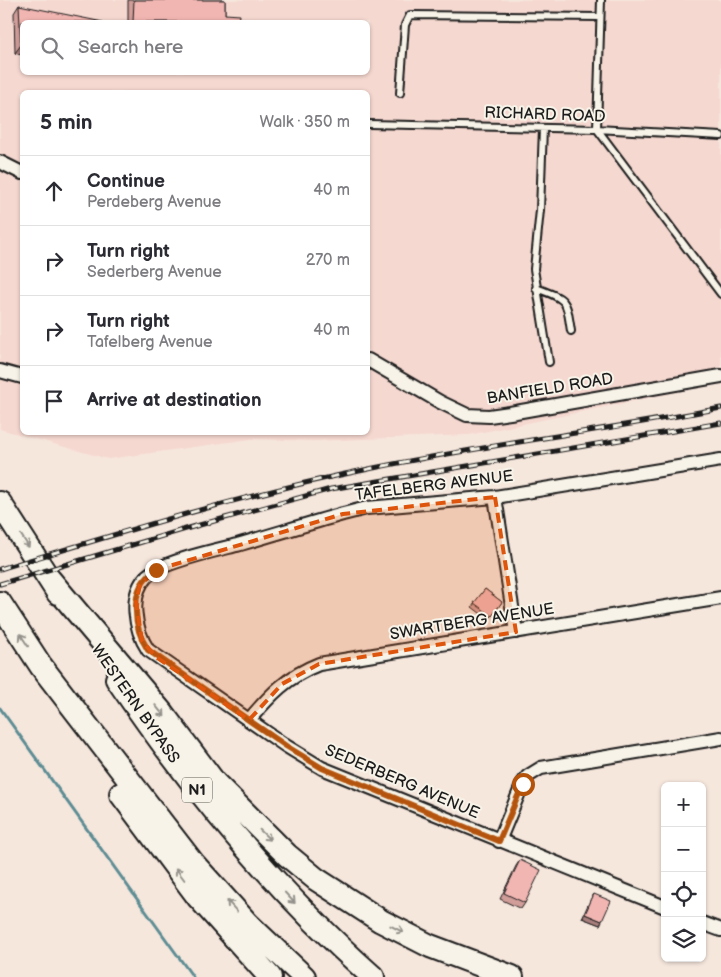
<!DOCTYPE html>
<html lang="en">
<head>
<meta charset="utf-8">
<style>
	:root { --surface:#fff; --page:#f7f7f7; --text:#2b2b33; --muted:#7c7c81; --line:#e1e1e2 }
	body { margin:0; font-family:"Balsamiq Sans",sans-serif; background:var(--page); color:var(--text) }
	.controls { position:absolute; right:15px; bottom:15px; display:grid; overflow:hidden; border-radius:8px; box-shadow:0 1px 4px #0004 }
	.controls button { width:45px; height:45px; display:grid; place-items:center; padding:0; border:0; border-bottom:1px solid var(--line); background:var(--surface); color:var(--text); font:25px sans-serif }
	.stop { position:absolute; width:15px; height:15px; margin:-11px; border:4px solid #b45309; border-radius:50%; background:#fff }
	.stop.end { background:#b45309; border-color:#fff; box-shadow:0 1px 5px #0008 }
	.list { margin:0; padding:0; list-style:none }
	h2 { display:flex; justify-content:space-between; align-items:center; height:65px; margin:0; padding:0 20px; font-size:21px }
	h2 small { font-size:16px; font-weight:400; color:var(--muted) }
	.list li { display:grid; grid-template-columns:32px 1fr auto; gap:15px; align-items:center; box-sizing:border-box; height:70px; padding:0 20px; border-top:1px solid var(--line) }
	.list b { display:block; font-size:19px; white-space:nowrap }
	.list p { margin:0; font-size:16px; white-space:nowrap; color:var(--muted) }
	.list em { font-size:16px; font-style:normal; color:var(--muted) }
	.icon { flex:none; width:28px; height:28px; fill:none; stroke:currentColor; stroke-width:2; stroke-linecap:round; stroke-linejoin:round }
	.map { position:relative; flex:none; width:721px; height:977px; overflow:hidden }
	.search { position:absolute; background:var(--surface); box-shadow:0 1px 4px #0004; left:20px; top:20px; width:350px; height:55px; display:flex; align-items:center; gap:12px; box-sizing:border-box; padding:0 18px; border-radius:8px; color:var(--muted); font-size:19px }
	.panel { position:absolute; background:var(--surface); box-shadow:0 1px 4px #0004; left:20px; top:90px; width:350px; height:345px; border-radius:8px }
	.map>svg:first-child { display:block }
	.built { fill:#f5d8d0; fill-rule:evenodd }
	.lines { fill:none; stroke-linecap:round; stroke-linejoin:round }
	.stream { stroke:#5c8c93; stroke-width:3 }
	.lane-casing { stroke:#1c1c1c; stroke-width:10 }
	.street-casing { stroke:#1c1c1c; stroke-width:16 }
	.highway-casing { stroke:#1c1c1c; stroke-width:26 }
	.lane { stroke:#f7f3e8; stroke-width:6 }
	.street { stroke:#f7f3e8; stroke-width:12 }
	.highway { stroke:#f7f3e8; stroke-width:22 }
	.rail-casing { stroke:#1c1c1c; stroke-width:5 }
	.rail { stroke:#f7f3e8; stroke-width:3; stroke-dasharray:9; stroke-linecap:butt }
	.wall { fill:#d09d99; stroke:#1c1c1c }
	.shaded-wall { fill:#a97f7d; stroke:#1c1c1c }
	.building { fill:#f2b6b2; stroke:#1c1c1c }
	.oneway { stroke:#94928c }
	.route { stroke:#b45309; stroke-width:6 }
	.marked { fill:#de560d; fill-opacity:0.2; stroke:#de560d; stroke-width:4; stroke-dasharray:10 6; stroke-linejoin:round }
	.labels { text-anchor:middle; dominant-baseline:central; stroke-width:4; stroke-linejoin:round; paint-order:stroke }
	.shield { fill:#f7f3e8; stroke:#5e5c59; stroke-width:1 }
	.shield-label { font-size:15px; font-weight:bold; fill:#1c1c1c }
	.street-label { font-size:16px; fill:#1c1c1c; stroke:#f7f3e8 }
</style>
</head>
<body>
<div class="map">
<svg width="721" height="977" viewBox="0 0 721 977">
	<rect width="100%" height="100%" fill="#f6e7dd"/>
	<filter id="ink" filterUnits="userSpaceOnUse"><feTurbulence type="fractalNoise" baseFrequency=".02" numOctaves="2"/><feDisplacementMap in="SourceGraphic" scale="10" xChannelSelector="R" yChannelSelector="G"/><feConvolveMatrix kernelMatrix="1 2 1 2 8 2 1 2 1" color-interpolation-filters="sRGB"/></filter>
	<g filter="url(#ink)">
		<path class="built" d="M0 0H721V383L469 435 314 441 251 439 108 459 0 429ZM22 22H368V72H22ZM22 92H368V432H22Z"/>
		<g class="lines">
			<path class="stream" d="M0 708 193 977"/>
			<g class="lane-casing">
				<path id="lane" d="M601 0 597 129 721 294
					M400 93 405 25 410 15 600 17
					M368 124 597 129 721 136
					M543 128 540 210 534 269 549 362
					M536 288C568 300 566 299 571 331"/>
			</g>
			<g class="street-casing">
				<path id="street" d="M0 162 22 173
					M368 360 440 402 467 415 489 416 510 413 721 376
					M0 371 22 377
					M495 497 516 632
					M249 720C270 695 288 676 319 664L721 598
					M499 841 523 783 528 776 541 768 721 738
					M665 907 322 768 286 746 148 650C135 630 128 595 147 576 161 562 217 550 237 545 272 535 307 524 343 514L367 508 495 497 721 460
					M702 923 721 930"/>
			</g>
			<g class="highway-casing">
				<path id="highway" d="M0 503 58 593
					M50 580 163 714 215 783 287 855 316 879 381 921 430 946 512 977
					M0 603 41 666 193 863 248 924 304 977
					M117 679C191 788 274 889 373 977
					M121 794 198 897 270 977"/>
			</g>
			<use href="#lane" class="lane"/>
			<use href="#street" class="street"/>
			<use href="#highway" class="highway"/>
			<g class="rail-casing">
				<path id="rail" d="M0 569C120 533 241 495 364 470 482 445 603 431 721 408
					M0 584 196 526 331 489 721 423"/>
			</g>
			<use href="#rail" class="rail"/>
		</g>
		<path class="wall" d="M128 0H225V14L239 22H128Z
			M19 5 22 22V55L15 53 14 13Z
			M485 589 502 602 489 620 472 607Z
			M520 860 525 903 521 909 500 899 516 866Z
			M594 894 600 925 582 918 591 898Z"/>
		<path class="shaded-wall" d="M21 45 22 46V55L15 53Z
			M585 914 602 921 600 925 582 918Z"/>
		<path class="building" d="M134 0H225V14L240 15 239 22H133Z
			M19 5 103 22H22V46L21 45Z
			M485 589 502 602 492 616 474 603Z
			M520 860 541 870 525 903 504 893Z
			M594 894 611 901 602 921 585 914Z"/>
		<defs><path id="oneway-shaft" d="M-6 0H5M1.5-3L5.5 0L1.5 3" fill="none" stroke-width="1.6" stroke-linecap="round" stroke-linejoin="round" transform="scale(1.25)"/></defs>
		<g class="oneway">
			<use href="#oneway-shaft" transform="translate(25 541) rotate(57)"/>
			<use href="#oneway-shaft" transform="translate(24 640) rotate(-123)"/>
			<use href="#oneway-shaft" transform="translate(160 711) rotate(51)"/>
			<use href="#oneway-shaft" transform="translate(265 835) rotate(44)"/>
			<use href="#oneway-shaft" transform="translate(180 874) rotate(-127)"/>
			<use href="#oneway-shaft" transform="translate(290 898) rotate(47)"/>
			<use href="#oneway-shaft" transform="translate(232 906) rotate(-132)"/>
			<use href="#oneway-shaft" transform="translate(397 929) rotate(27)"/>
		</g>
	</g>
	<g class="lines" filter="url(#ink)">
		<path class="route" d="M156 570C128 586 133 627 148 650L286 746 322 768 499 841 523 784"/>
	</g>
	<path class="marked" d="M495 497 516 632 319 664 282 684 249 720 156 657 142 641 136 602 140 585 156 570 343 514Z"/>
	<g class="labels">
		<rect class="shield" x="182" y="777.5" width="30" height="25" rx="4"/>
		<g class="shield-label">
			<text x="197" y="790">N1</text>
		</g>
		<g class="street-label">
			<text transform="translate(545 115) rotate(2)">RICHARD ROAD</text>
			<text transform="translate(550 389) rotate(-9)">BANFIELD ROAD</text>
			<text transform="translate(434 486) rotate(-7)">TAFELBERG AVENUE</text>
			<text transform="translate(472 622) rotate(-9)">SWARTBERG AVENUE</text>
			<text transform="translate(135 704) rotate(55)">WESTERN BYPASS</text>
			<text transform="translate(402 782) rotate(23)">SEDERBERG AVENUE</text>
		</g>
	</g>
</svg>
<div class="controls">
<button>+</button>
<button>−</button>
<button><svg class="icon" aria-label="locate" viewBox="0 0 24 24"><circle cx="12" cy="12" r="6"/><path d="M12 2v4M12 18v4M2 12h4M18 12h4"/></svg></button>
<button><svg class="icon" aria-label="layers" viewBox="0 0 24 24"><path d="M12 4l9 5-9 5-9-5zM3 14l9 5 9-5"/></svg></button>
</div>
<div class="stop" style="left:523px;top:784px"></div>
<div class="stop end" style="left:156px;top:570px"></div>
<div class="search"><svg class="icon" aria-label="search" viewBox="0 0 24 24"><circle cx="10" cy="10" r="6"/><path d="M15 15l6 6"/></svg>Search here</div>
<section class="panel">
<h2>5 min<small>Walk · 350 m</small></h2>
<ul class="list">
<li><svg class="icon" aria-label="ahead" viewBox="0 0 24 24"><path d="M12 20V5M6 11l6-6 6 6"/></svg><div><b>Continue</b><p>Perdeberg Avenue</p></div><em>40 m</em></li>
<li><svg class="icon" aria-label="right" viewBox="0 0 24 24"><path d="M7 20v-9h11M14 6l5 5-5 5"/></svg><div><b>Turn right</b><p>Sederberg Avenue</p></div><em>270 m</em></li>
<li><svg class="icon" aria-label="right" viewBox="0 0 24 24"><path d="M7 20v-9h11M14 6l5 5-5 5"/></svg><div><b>Turn right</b><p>Tafelberg Avenue</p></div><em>40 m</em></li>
<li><svg class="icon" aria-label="arrive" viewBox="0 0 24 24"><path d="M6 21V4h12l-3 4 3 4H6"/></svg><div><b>Arrive at destination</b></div></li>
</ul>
</section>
</div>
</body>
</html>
